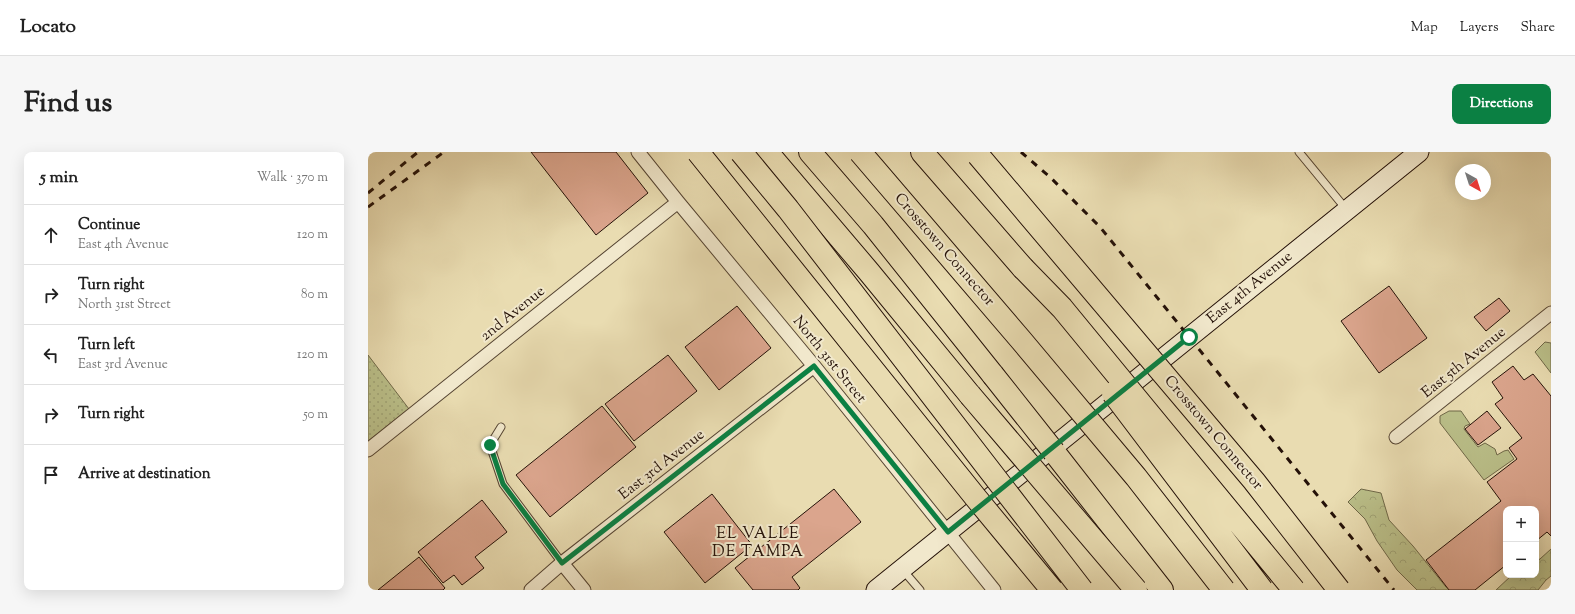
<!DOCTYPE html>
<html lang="en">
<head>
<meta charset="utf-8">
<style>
	:root { --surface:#fff; --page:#f6f6f6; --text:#222; --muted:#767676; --line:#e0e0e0; --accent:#0b8043 }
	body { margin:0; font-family:"Sorts Mill Goudy",serif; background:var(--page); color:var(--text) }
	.controls { position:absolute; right:12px; bottom:12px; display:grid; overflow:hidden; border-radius:8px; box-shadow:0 4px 16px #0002 }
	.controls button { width:36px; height:36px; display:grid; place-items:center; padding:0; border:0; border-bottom:1px solid var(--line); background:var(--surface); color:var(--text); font:20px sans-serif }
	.compass { position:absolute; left:1087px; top:12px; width:36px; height:36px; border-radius:50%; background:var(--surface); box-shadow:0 4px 16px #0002; rotate:141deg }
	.stop { position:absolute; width:12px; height:12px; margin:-9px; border:3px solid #0b8043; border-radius:50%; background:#fff }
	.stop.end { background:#0b8043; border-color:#fff; box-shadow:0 1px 4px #0008 }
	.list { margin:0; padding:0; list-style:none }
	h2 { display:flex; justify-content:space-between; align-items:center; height:52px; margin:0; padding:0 16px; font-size:17px }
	h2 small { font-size:13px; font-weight:400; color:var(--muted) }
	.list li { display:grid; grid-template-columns:26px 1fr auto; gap:12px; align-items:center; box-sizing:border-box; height:60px; padding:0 16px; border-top:1px solid var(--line) }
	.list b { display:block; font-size:15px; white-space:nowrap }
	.list p { margin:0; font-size:13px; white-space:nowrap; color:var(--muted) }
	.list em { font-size:13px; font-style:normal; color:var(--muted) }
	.icon { flex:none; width:22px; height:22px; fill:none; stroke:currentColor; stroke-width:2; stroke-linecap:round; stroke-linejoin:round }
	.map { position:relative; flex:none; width:1183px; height:438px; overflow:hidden; border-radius:8px }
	header { display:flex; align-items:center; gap:24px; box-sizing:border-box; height:56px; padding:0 20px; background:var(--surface); border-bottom:1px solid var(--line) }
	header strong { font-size:19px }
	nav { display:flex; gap:22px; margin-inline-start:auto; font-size:14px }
	.intro { display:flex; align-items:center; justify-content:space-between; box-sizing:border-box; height:96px; padding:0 24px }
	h1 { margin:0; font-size:28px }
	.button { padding:10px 18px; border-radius:8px; background:var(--accent); color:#fff; font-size:14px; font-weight:700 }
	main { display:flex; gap:24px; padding:0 24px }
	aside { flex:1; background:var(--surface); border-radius:8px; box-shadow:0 4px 16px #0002 }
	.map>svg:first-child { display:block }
	.grass { fill:url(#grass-dots); stroke:#6f6848 }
	.forest { fill:url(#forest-crowns); stroke:#6f6848 }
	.garden { fill:#babf89; stroke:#6f6848 }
	.building { fill:#dba58d; stroke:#241108 }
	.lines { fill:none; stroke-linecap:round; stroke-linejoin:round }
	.lane-casing { stroke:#554432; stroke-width:9 }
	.street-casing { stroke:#554432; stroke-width:15 }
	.secondary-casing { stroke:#241108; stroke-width:21 }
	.highway-casing { stroke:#241108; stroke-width:24 }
	.lane { stroke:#f1e8cc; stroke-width:7 }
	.street { stroke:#f1e8cc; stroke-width:13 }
	.secondary { stroke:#f1e8cc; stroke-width:19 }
	.highway { stroke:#e9dcb1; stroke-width:22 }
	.rail { stroke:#241108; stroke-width:3; stroke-dasharray:7 7; stroke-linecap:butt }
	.highway-bridge-casing { stroke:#241108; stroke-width:24; stroke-linecap:butt }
	.highway-bridge { stroke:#e9dcb1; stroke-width:22 }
	.route { stroke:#0b8043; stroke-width:5 }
	.labels { text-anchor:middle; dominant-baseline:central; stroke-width:4; stroke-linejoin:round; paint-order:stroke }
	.street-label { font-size:15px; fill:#241108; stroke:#f1e8cc }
	.neighbourhood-label { font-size:16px; letter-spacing:1px; fill:#241108; stroke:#f1e8cc }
</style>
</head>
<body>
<header>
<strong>Locato</strong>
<nav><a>Map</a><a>Layers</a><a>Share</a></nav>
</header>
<div class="intro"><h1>Find us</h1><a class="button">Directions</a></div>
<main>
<aside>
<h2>5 min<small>Walk · 370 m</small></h2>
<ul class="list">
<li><svg class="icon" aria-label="ahead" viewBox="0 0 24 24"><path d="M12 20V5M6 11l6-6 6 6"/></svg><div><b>Continue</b><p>East 4th Avenue</p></div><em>120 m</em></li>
<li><svg class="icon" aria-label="right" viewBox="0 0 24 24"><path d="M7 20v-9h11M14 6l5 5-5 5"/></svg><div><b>Turn right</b><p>North 31st Street</p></div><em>80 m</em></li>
<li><svg class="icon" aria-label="left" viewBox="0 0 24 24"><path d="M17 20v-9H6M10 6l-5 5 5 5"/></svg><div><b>Turn left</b><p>East 3rd Avenue</p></div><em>120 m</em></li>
<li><svg class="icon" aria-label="right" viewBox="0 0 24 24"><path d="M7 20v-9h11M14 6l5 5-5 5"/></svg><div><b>Turn right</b></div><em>50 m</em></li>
<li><svg class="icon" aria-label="arrive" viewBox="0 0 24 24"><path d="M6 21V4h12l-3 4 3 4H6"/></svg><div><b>Arrive at destination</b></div></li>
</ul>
</aside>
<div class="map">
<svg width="1183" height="438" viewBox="0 0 1183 438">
	<defs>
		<pattern id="grass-dots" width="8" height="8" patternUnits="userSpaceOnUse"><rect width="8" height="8" fill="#babf89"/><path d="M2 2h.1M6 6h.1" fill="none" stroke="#a0a375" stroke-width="1.8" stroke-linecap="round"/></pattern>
		<pattern id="forest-crowns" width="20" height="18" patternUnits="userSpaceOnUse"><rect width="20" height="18" fill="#babf89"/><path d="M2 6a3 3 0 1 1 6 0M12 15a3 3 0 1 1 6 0" fill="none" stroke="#a0a375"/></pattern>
	</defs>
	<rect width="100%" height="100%" fill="#e9dcb1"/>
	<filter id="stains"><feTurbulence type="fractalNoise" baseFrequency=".005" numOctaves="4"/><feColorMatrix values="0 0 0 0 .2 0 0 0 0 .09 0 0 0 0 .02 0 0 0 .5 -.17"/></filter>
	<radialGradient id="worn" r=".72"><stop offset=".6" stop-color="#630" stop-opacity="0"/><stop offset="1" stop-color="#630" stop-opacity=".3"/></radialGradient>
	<path class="grass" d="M0 203 41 257 0 289Z"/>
	<path class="forest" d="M993 337 1013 341 1021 368 1045 394 1078 435 1083 438H1049L1029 418 1009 389 997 367 980 350Z
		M1183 397V424L1178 428 1170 438H1128L1144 423H1168V409L1172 407Z"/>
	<path class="garden" d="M1177 190 1183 191V221L1167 200Z
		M1081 259H1093L1102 272 1097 274 1096 277 1110 295 1117 291 1127 297 1129 303 1136 299 1140 298 1146 307 1116 328 1072 271V264Z"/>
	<path class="building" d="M163 0H248L280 41 228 83Z
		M1021 134 1059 186 1011 221 973 169Z
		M1131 146 1142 159 1118 179 1106 165Z
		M369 154 403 196 351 238 317 195Z
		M300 203 329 239 266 289 237 252Z
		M1145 214 1156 228 1165 222 1183 244V384L1179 380 1168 389V357H1138V413L1107 438H1081L1058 408 1133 349 1119 330 1149 307 1141 296 1154 286 1127 252 1135 246 1124 230Z
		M234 254 268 295 182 365 148 323Z
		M1119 259 1133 276 1110 293 1097 277Z
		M466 337 493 370 424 425 432 436 430 438H385L367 416Z
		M344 342 384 393 337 431 296 380Z
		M114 348 139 380 107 405 116 416 94 433 86 423 75 431 50 400Z
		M51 405 77 436 75 438H10Z"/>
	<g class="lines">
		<g class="lane-casing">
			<path id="lane" d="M931 0 978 57
				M133 275 122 293 135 332 194 411
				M534 417 552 438"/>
		</g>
		<g class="street-casing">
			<path id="street" d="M270 0 310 50 446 214 626 438
				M1028 285 1183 161
				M0 298 310 50
				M194 411 216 438
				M163 438 194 411 446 214"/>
		</g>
		<g class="secondary-casing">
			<path id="secondary" d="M508 438 1051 0"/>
		</g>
		<g class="highway-casing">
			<path id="highway" d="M399 0 501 120 602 243
				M442 0 505 73 625 223
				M554 0 655 116
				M686 300 794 438"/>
		</g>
		<use href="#lane" class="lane"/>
		<use href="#street" class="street"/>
		<use href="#secondary" class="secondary"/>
		<use href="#highway" class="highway"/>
		<path class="rail" d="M653 0 683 26 732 75 1026 438
			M0 41 50 0
			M0 55 76 0"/>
		<g class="highway-bridge-casing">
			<path id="highway-bridge" d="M330 0 608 346 684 438
				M373 0 420 57 714 438
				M492 0 653 188 768 325 856 438
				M610 3 886 329 971 438
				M655 116 694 156 926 438
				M625 223 686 300
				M745 241 894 438
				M602 243 768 438"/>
		</g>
		<use href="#highway-bridge" class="highway-bridge"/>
	</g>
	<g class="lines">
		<path class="route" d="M122 293 135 332 194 411 446 214 580 380 821 185"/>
	</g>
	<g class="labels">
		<g class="street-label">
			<text transform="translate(576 98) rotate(49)">Crosstown Connector</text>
			<text transform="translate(882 136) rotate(-39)">East 4th Avenue</text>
			<text transform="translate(145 162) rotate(-39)">2nd Avenue</text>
			<text transform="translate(461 208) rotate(51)">North 31st Street</text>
			<text transform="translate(1096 211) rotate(-39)">East 5th Avenue</text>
			<text transform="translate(845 281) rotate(50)">Crosstown Connector</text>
			<text transform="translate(294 313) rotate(-38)">East 3rd Avenue</text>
		</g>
		<g class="neighbourhood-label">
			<text x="390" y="382">EL VALLE<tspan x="390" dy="18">DE TAMPA</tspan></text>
		</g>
	</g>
	<rect width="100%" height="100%" filter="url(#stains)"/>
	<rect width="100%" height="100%" fill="url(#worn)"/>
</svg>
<div class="controls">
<button>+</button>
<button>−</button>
</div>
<svg class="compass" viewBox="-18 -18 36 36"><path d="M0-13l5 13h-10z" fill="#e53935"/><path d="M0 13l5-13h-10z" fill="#767676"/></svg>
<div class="stop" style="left:821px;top:185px"></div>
<div class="stop end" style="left:122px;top:293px"></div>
</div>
</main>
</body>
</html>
